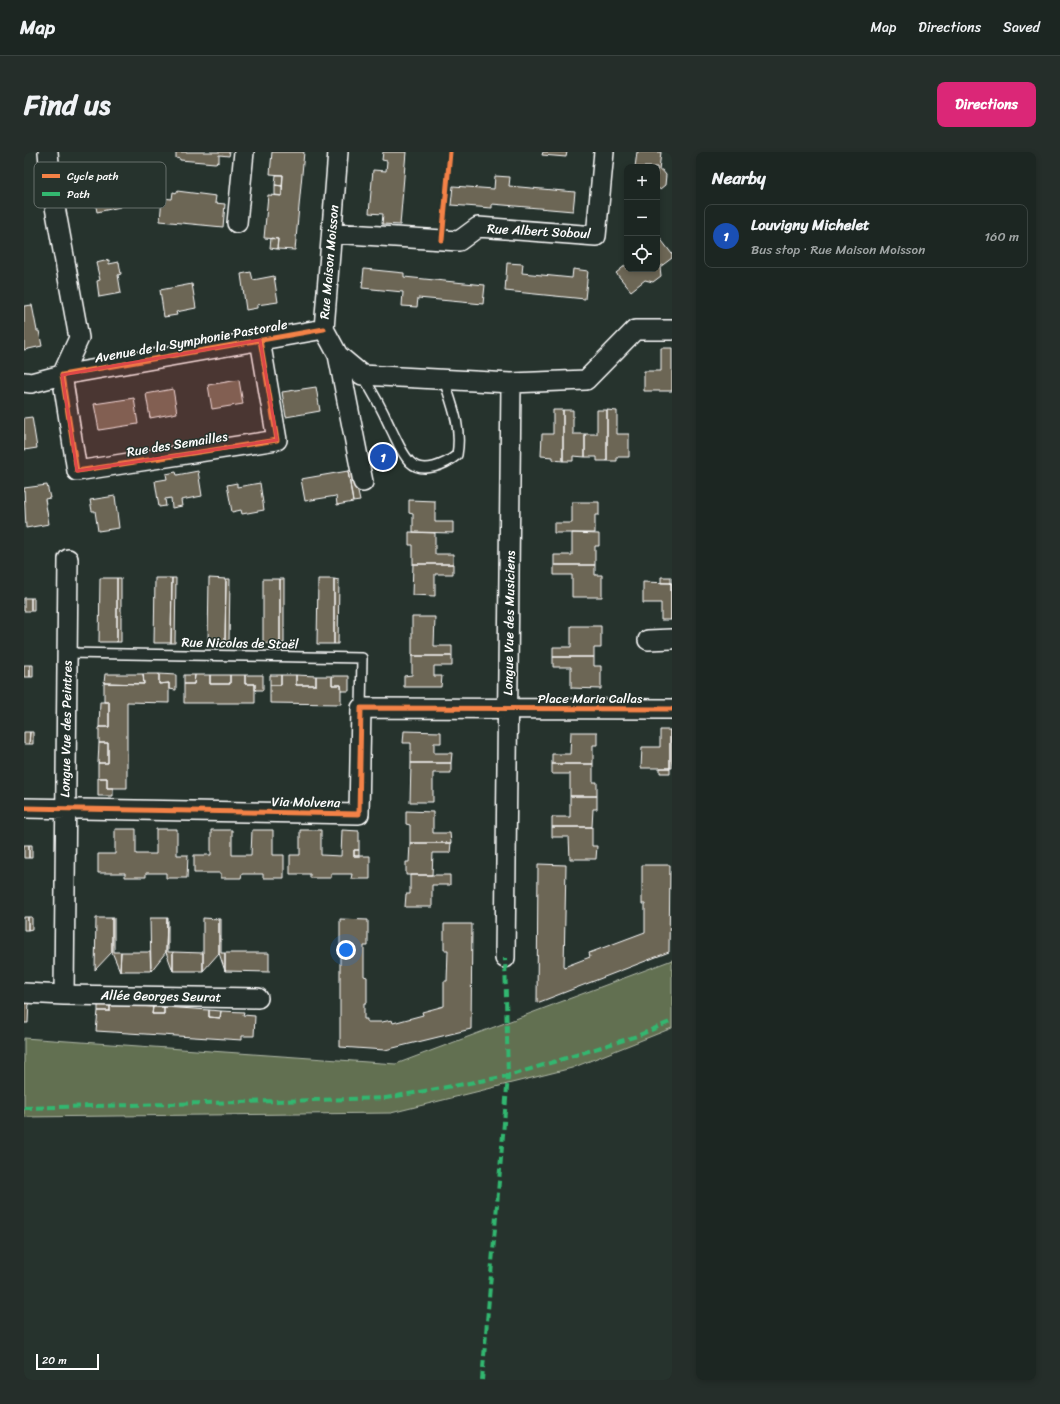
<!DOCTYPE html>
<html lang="en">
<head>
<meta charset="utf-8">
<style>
	:root { --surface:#1c2622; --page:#252e2a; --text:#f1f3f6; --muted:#a0a5a5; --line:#3a4340; --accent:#db2777 }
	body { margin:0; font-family:Sriracha,sans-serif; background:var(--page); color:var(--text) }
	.controls { position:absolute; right:12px; top:12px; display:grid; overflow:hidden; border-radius:8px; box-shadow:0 2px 6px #0003 }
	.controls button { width:36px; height:36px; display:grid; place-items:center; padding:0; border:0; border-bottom:1px solid var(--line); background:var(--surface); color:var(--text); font:20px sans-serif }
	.scale { position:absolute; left:12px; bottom:10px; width:63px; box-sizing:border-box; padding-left:4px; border:2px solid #fff; border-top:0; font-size:11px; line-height:14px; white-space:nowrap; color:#fff; -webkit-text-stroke:3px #26332d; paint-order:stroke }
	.you { position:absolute; left:322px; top:798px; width:14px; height:14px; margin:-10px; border:3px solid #fff; border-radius:50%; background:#1a73e8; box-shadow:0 0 0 6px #1a73e833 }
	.badge { display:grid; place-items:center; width:26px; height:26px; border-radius:50%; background:var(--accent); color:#fff; font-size:13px; font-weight:700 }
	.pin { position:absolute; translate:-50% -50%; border:2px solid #fff; box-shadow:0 1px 4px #0006 }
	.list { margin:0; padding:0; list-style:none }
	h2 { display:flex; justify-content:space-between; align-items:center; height:52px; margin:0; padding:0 16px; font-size:17px }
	h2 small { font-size:13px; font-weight:400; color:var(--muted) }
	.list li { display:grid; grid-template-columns:26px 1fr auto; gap:12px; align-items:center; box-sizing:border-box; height:64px; margin:0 8px 8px; padding:0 8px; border:1px solid var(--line); border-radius:8px }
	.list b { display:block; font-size:15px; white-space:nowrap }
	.list p { margin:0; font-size:13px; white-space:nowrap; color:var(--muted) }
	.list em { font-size:13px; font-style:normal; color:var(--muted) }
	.icon { flex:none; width:22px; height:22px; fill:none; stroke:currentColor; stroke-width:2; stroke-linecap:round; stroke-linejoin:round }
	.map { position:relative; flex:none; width:648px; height:1228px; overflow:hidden; border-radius:8px }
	header { display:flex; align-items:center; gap:24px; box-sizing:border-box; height:56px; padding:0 20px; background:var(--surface); border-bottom:1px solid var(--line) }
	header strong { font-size:19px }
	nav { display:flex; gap:22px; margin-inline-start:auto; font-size:14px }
	.intro { display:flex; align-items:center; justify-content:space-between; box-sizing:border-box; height:96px; padding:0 24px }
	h1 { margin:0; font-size:28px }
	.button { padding:10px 18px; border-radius:8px; background:var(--accent); color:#fff; font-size:14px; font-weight:700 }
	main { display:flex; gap:24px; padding:0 24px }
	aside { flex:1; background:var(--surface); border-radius:8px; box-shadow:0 2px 6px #0003 }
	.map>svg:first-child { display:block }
	.green { fill:#627051; stroke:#b0b8a8 }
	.building { fill:#6c6655; stroke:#fff }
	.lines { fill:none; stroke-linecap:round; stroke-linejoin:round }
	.lane-casing { stroke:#fff; stroke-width:12 }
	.street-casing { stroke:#fff; stroke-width:22 }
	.lane { stroke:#26332d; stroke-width:9 }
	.street { stroke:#26332d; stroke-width:19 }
	.quiet { stroke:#33b770; stroke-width:4; stroke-dasharray:8 4; stroke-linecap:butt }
	.cycleway-casing { stroke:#26332d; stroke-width:8 }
	.cycleway { stroke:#f48246; stroke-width:5 }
	.marked { fill:#dc4848; fill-opacity:0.2; stroke:#dc4848; stroke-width:3; stroke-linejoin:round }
	.labels { text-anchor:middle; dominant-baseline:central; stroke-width:3; stroke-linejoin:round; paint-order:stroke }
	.street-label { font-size:13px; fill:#fff; stroke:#26332d }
	.key { fill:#26332d; stroke:#67706c; stroke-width:1 }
	.key-label { font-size:11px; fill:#fff }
</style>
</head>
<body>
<header>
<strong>Map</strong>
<nav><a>Map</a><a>Directions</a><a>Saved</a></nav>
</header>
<div class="intro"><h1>Find us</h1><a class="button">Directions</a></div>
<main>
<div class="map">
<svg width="648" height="1228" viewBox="0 0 648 1228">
	<rect width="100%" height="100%" fill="#26332d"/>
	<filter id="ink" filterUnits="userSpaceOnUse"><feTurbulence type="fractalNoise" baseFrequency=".025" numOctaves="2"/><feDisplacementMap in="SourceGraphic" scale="8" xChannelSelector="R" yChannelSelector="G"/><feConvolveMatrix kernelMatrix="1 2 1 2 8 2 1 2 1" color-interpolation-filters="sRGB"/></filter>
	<g filter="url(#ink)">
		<path class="green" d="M648 808V876L548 916 367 961 0 965V886L372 912Z"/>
		<path class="building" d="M152 0H206L205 4 195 3V10L191 11 156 8V7L152 6Z
			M248 0H280L271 98 253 97 254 87 240 86 244 43 258 44 259 23 246 22Z
			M359 0H382L376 73 358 72 359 62 345 61 349 18 362 19 363 9 358 8Z
			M519 0H543L542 5 518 3Z
			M613 0H637L635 18H638L642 23 641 33 636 37H633V41V15H611Z
			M252 23H259L258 34 251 33Z
			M90 24 96 55 73 60 67 28Z
			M471 24 486 25 485 34 551 40 549 59 468 52V56L427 53 429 34 470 37Z
			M251 33 258 34V44L251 43Z
			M153 39 192 44 191 51 201 52 199 75 136 69 138 46 148 47 149 40 153 41Z
			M635 85 648 102V106L636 115 637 124 629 130 621 128 607 139 592 121 603 112V117H633V87Z
			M247 86 254 87 253 97 246 96Z
			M85 108V112L95 110 97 122 94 123 97 141 75 145 73 129 76 128 72 111Z
			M483 111 499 112 498 121 548 126 549 117 564 119 561 147 481 139Z
			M340 117 380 121V125L461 133 459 152 394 146 393 155 378 154 379 140 338 136Z
			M227 120 229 128 250 124 254 150 233 153V156L222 158 217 122Z
			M168 132 172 156 152 160 153 163 140 165 136 138Z
			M8 153 13 179H15L18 194 0 198V154Z
			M637 196H648V239H620V219H637Z
			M215 228 219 252 188 257 184 233Z
			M292 235 296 259 262 265 258 240Z
			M149 237 153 261 126 266 122 242Z
			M110 246 114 272 75 278 70 252Z
			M529 258H539V309L529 308V305L517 304 518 282H529Z
			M539 258H549V282H561V305L549 304V309H539Z
			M573 258H583V309H573V305H561V282H573Z
			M583 258 593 259V282H605V305H593V309H583Z
			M8 265 13 296 0 298V266Z
			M329 318 336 349 329 350 324 319Z
			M174 319 178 344 157 348 158 354 148 356 147 346 141 347 142 354 135 355 131 329 143 327 142 322 152 320 153 323Z
			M324 319 329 350 313 353 312 344 281 349 277 327Z
			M213 331V335L236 331 240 358 218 362 217 358 208 360 203 333Z
			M23 333 26 346 21 347 25 372 2 376 0 336Z
			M91 344 95 376 74 379 71 359H68L66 348Z
			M385 348 411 349V370H429V381L389 380V362L385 361Z
			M548 350H575V363H571V381H530V371H548Z
			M385 380 411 381V402H429V412H389V393H385Z
			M548 381 575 382V394H571V413H530V403H548Z
			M389 412H429V422H411V444L388 443Z
			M530 413H571V423H578V445H548V423H530Z
			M637 425H647V431H637Z
			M76 426H93V490H75Z
			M93 426H97V490H93Z
			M131 426H148L147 491H130Z
			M148 426H152L151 491H147Z
			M185 426 202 427 201 491H184Z
			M202 427H206L205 491H201Z
			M239 427H256V492L239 491Z
			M256 427H260V491L256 492Z
			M294 427H310V492H293Z
			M310 427 315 428 314 492H310Z
			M619 430 647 431V468H637V451H619Z
			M647 431H648V468H647Z
			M0 446H7V459H0Z
			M7 446H10V459H7Z
			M388 465H411L410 494H428V504H388Z
			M547 474H577V496H570V505H529V495H547Z
			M388 504H428V514H410V524H418L417 535H380V524L388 523Z
			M529 505H570V514H577V537L547 536V515H529Z
			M0 513H6V525H0Z
			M6 513H9V525H6Z
			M81 522H119L120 532 80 531Z
			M119 522H135V532L145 531V551L103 550V636H83V626H74V611H84V591H75V575H85V550H80V531L120 532Z
			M135 522 152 523V538L145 537V531L135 532Z
			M160 523H171L170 532H160Z
			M171 523H186V532H206V523H221V532H231V551H160V532H170Z
			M186 523H206V532H186Z
			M221 523H239V538H231V532H221Z
			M246 523H257V533H246Z
			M257 523H272V533H292V524H308V533H317V552L246 551V533H257Z
			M272 523 292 524V533H272Z
			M308 524H325V539H318L317 533H308Z
			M76 550H85V575H75Z
			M636 578H646V616H617L618 595H636Z
			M646 578H648V616H646Z
			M380 579 417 580V591H410V601H428L427 611H387V591H379Z
			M0 580H6L5 592H0Z
			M6 580H9V592H5Z
			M547 580H573V593H569V612H528V602H546Z
			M75 591H84V611H74Z
			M387 611H427V621H409V650H386Z
			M528 612H569V630H573V644H546V622H528Z
			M636 616H646V621H636Z
			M74 626H83V636H89V644H74Z
			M546 644H573V657H569L568 675H528V665H546Z
			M382 659 409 660V681H426L427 691H386V673L382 672Z
			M528 675H568V694H573L572 707H546L545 685H528Z
			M91 677H112V702H132V677H153V703H164L163 726H142V721H122V725H101V721H74V702H91Z
			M187 678H208V703H227L228 678H249V703H260V726H239V722H218L217 726H197V721H170V703H187Z
			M276 678H297V703L317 704 318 678 335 679V698H330V704H346V727H327L328 722H307V726H286V722H266V703H276Z
			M386 691H427L426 701H409L408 723H382V710H385Z
			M0 693H5V706H0Z
			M5 693H8V706H5Z
			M330 698H335V704H330Z
			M514 712 542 713 540 815 566 805 565 801 621 780V752H618V713H646L645 800 513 851Z
			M386 723H426V733H408V755H381L382 742H386Z
			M0 765H4V778H0Z
			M4 765H8V777L4 778Z
			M72 766H88V800L71 818Z
			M88 766H90V800H97L96 819 88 800Z
			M126 766H143L142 800 127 819Z
			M143 766H144V800H149V819L142 800Z
			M179 766 195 767V801L179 819Z
			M195 767H197V801H201V819L195 801Z
			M316 767 344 768V794H340V824L343 825V851H340V867H343V870H358L368 868 369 871 399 863 398 860 420 854V829H423L424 798H420V772H448L447 877 361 898 316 895Z
			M97 800H126L127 819H96Z
			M149 800 179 801V819H149Z
			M201 801H245V820L201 819Z
			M0 850H5L4 871H0Z
			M74 852H86V859H74Z
			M86 852 129 855 128 862H140V855L185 858V865L196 866 197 859 220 860 219 863 231 864 230 884H218V888L72 879 74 859H86Z
			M129 855H140V862H128Z
			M185 858 197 859 196 866 185 865Z"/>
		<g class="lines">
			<g class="lane-casing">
				<path id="lane" d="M338 223C349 240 358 257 366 275 372 286 377 301 386 310 399 323 422 312 433 303 438 276 428 253 420 228
					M43 501 338 506 337 556"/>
			</g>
			<g class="street-casing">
				<path id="street" d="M314 0 300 177 314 203 338 223 487 231 562 228 611 178H648
					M213 71 220 0
					M308 81 435 89 454 75 572 84 580 0
					M236 188 253 288 53 319 38 223 300 177
					M314 203 339 330
					M0 230 7 231 38 223 55 186 27 33 24 0
					M624 488 648 487
					M0 656 335 662 337 556 648 557
					M481 806 487 231
					M0 841 40 843 234 846
					M40 843 44 407"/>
			</g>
			<use href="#lane" class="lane"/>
			<use href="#street" class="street"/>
			<path class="quiet" d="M0 956 362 946 484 924 613 884 648 869
				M458 1228 484 924 481 806"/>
			<g class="cycleway-casing">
				<path id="cycleway" d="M418 88 426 0
					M236 188 253 288 53 319 38 223 300 177
					M0 656 335 662 337 556 648 557"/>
			</g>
			<use href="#cycleway" class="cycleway"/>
		</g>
	</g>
	<path class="marked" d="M236 188 253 288 53 319 38 223Z"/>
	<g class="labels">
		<g class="street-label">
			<text transform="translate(515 79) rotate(3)">Rue Albert Soboul</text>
			<text transform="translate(305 110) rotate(-85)">Rue Maison Moisson</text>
			<text transform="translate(167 189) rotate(-10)">Avenue de la Symphonie Pastorale</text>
			<text transform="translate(153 292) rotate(-9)">Rue des Semailles</text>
			<text transform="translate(485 471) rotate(-89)">Longue Vue des Musiciens</text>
			<text transform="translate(216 491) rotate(1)">Rue Nicolas de Staël</text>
			<text x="566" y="546">Place Maria Callas</text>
			<text transform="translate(42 577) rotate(-89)">Longue Vue des Peintres</text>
			<text transform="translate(282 650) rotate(1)">Via Molvena</text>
			<text transform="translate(137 844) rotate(1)">Allée Georges Seurat</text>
		</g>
	</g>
	<rect x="10" y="10" width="132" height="46" rx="6" class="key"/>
	<rect x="18" y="22" width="18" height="4" fill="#f48246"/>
	<rect x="18" y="40" width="18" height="4" fill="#33b770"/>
	<g class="key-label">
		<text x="43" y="28">Cycle path</text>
		<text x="43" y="46">Path</text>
	</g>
</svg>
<div class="controls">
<button>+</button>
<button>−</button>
<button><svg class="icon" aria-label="locate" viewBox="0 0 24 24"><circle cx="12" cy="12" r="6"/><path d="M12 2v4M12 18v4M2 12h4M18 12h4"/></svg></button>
</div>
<div class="scale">20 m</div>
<div class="you"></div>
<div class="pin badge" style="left:359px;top:305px;background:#1a4fb4">1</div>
</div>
<aside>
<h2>Nearby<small></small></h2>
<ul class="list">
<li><span class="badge" style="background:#1a4fb4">1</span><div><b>Louvigny Michelet</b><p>Bus stop · Rue Maison Moisson</p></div><em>160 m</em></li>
</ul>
</aside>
</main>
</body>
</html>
